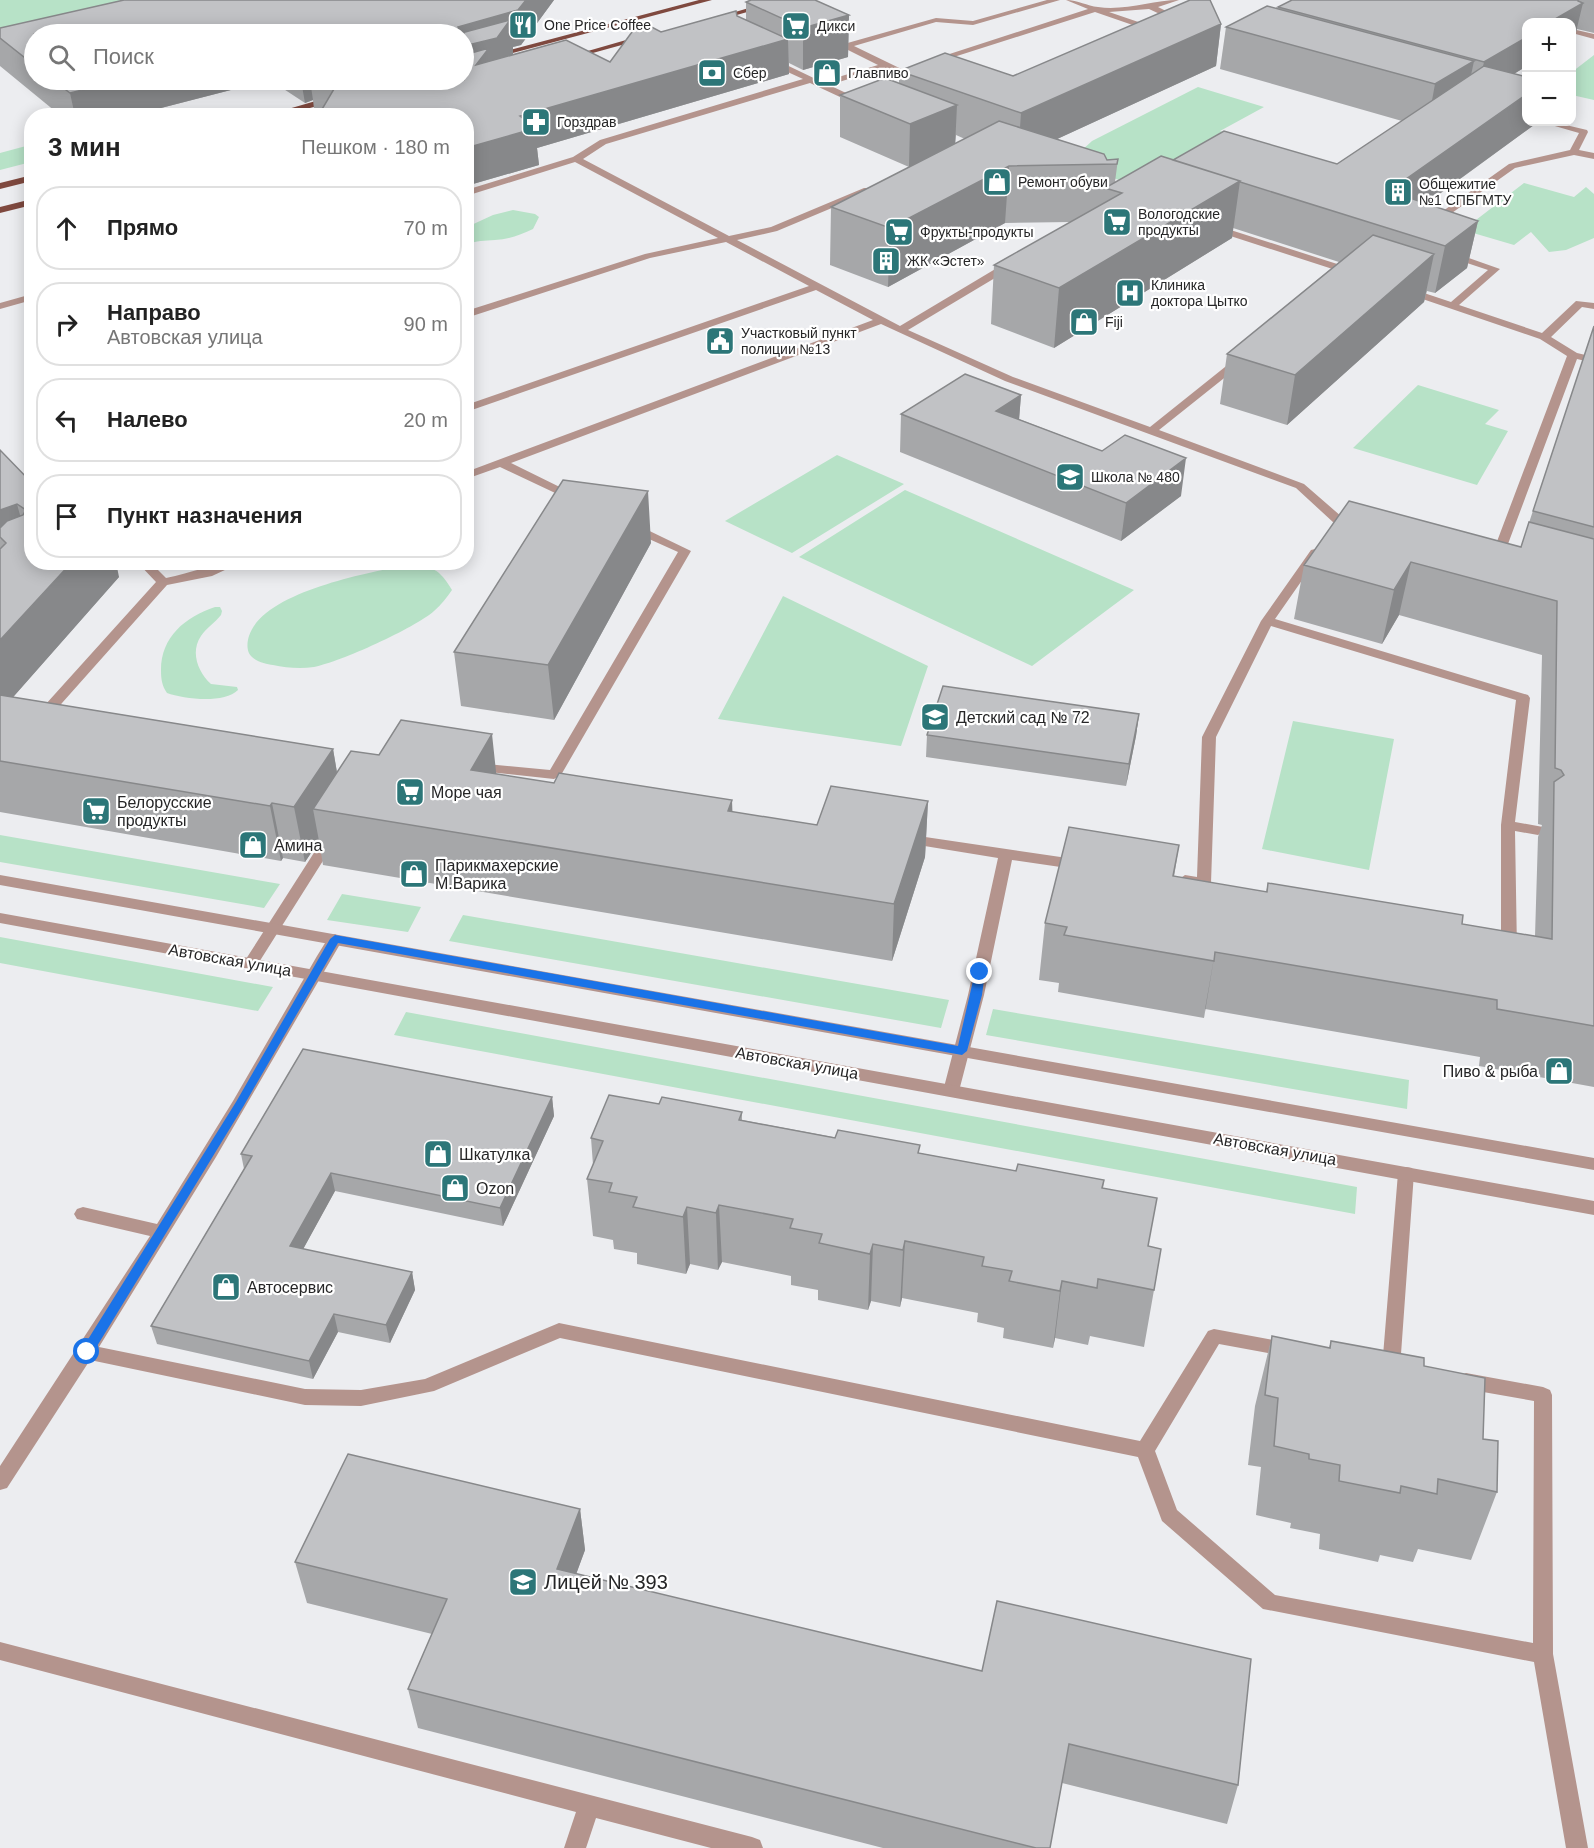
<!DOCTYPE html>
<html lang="ru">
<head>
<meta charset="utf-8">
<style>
	:root { --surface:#fff; --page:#f2f2f2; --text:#222; --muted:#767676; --line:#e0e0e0 }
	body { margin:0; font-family:Helvetica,sans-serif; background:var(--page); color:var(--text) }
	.controls { position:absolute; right:18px; top:18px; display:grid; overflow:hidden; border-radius:12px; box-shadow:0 3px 15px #0003 }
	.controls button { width:54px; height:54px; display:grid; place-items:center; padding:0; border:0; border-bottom:2px solid var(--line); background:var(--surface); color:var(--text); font:30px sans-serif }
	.stop { position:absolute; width:18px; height:18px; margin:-14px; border:4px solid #1a73e8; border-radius:50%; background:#fff }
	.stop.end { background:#1a73e8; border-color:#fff; box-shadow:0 2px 6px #0008 }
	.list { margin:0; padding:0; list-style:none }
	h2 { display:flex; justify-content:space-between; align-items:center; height:78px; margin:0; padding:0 24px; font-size:26px }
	h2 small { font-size:20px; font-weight:400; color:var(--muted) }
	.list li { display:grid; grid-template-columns:39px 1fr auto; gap:18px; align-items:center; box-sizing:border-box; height:84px; margin:0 12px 12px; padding:0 12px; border:2px solid var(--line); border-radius:24px }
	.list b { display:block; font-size:22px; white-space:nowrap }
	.list p { margin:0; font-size:20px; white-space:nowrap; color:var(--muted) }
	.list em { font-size:20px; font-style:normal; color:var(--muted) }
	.icon { flex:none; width:33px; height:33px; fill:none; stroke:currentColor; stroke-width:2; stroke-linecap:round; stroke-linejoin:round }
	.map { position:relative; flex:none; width:1594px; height:1848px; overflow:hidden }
	.search { position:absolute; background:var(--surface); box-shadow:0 3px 15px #0003; left:24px; top:24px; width:450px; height:66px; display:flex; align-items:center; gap:15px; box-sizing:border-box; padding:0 21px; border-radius:33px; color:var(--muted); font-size:22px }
	.panel { position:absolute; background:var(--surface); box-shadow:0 3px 15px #0003; left:24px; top:108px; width:450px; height:462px; border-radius:24px }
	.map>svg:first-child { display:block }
	.green { fill:#b7e2c7 }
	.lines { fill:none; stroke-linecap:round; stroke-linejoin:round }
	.lane { fill:#b4948d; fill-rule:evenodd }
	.street { fill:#b4948d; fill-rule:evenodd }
	.primary { fill:#7f493f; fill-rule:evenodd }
	.wall { fill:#a6a7a9; fill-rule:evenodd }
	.shaded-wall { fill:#87888a }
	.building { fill:#c1c2c5; stroke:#87888a; stroke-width:1.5 }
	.route { fill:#1a73e8 }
	.labels { text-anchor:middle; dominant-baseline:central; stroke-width:4.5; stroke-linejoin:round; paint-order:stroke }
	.far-poi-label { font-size:14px; fill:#262627; stroke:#fff; text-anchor:start }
	.poi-label { font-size:16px; fill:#262627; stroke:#fff; text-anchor:start }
	.street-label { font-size:16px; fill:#262627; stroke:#fff }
	.near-poi-label { font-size:20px; fill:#262627; stroke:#fff; text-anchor:start }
</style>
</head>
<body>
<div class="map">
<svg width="1594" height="1848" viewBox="0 0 1594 1848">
	<rect width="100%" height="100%" fill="#ecedf0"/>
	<path class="green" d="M0 0H220L34 34 0 30Z
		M1594 55V100L1572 95V72Z
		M1198 87 1264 107 1220 131 1261 144 1194 205 1068 163 1092 141Z
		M26 146 31 151V162L0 170V153Z
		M1524 183 1574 197 1586 187 1594 194V238L1566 250 1549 252 1531 232 1514 245 1463 230Z
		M513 210 535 214 539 217 533 229C521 235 509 239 495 240 485 241 476 240 467 245V227L493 215Z
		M1418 385 1499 410 1485 424 1508 431 1477 485 1353 448Z
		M837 455 904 484 792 553 725 521Z
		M905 490 1134 590 1032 666 799 557Z
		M407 565C431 565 440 569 452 590 447 597 441 605 434 611 415 628 340 662 314 667 301 669 286 668 273 665 267 664 257 662 252 657 246 652 247 642 249 636 263 592 367 573 407 565Z
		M783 596 928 666 901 746 718 719Z
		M215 607H220L222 611 221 615C215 623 206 628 201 636 190 652 198 672 211 684L237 687 238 690C224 704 184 699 167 693 162 686 161 679 161 670 161 637 185 617 215 607Z
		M1293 721 1394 739 1369 870 1262 849Z
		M0 835 280 884 264 908 0 862Z
		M342 894 421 907 408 932 327 920Z
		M463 915 949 1000 941 1028 449 941Z
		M0 937 273 987 258 1011 0 963Z
		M993 1009 1409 1080 1407 1109 986 1035Z
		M406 1012 1357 1187 1355 1214 394 1035Z"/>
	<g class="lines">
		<path class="lane" d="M1047 0H1060L973 25 936 22 854 46 922 79 915 81 885 68 829 85 861 100V104H855L810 83 606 144 583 159 729 236 771 227 864 188H870V192L777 231 737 240 900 326 1007 262H1015V266L908 330 1013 377 1150 427 1235 359H1243V363L1159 430 1304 484 1342 517 1359 521V527L1334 523 1296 488 1005 381 881 324 511 463 578 496V500H570L500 467 466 479V472L873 320 816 290 466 412V405L809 286 726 242 650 258 466 318V311L645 254 718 238 575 162 466 196V190L573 157 600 140 803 79 768 63V59H774L822 82 878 65 844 48V44L936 18 973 21Z
			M1066 0C1078 0 1087 6 1098 7 1125 11 1153 0 1179 0L1158 7 1184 20 1177 22 1149 9 1109 12 1153 27V31H1150L1095 12 935 63 928 61 1088 9Z
			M1572 29 1594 34V39L1572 33Z
			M1541 122H1553L1587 130 1588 132 1579 150 1594 153V159L1574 155 1515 168 1435 225H1429V221L1509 164 1570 150 1579 133Z
			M1215 225 1356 270 1357 272 1348 274 1212 230 1210 228Z
			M1449 251 1500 269 1459 305 1542 333 1576 301 1594 303V309L1582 307 1551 337 1577 353 1594 357V363L1577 359 1502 560 1496 564 1490 560 1567 356 1540 339 1402 292V288L1406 287 1451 302 1488 270 1446 256V252Z
			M32 294V300L0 309V303Z
			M633 523 691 551 561 775 554 779 471 770 469 767 471 764 476 763 550 770 678 552 629 530 627 527Z
			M1315 549 1321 553 1275 619 1528 695 1530 698 1515 822 1543 827 1545 830 1538 835 1515 831 1517 951 1514 955H1504L1501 951V825L1516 700 1271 626 1216 737 1211 883 1204 888 1180 883 1178 880 1185 875 1197 877 1202 737 1261 621 1311 550Z
			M137 562H150L166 578C190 573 218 562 242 562L212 576 167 585 46 721H36L34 718 36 715 156 582Z
			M331 832 338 837 256 967H246L243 963 246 959 326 834Z
			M905 834 1081 860 1088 865 1081 870 1012 860 984 995 959 1091 957 1095H945L943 1091 968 995 998 858 900 842 898 839Z
			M335 934 343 939 216 1157 99 1347 305 1389 361 1390 425 1379 559 1323 1140 1441 1208 1331 1214 1329 1289 1343 1295 1345 1298 1350 1295 1355 1289 1357 1219 1344 1155 1451 1177 1510 1275 1595 1533 1643 1534 1401 1466 1389 1459 1386 1457 1381 1459 1376 1466 1373 1543 1387 1550 1390 1552 1395 1553 1654 1588 1848H1566L1534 1662 1263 1609 1162 1521 1138 1457 560 1338 434 1391 361 1406 305 1405 90 1360 7 1488 0 1490V1466L150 1236 77 1219 74 1214 77 1209 83 1207 157 1224 233 1101 317 956 330 935Z
			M1406 1167 1412 1168 1414 1173 1400 1368 1398 1373 1391 1376 1384 1373 1382 1368 1398 1173 1400 1168Z
			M0 1642 752 1837 760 1840 763 1848H711L596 1818 586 1848H564L576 1812 0 1660Z"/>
		<path class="street" d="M0 875 1594 1158V1170L0 885Z
			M0 913 1594 1201V1215L0 923Z"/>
		<path class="primary" d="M699 0H712L464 66V62Z
			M776 0H789L719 20 715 18Z
			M640 36 647 38 571 59 567 57Z
			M333 96 336 97V101L280 116H264Z
			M32 175V181L0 189V183Z
			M32 199V205L0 213V207Z"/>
	</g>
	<path class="wall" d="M124 0H554L521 45 513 47V55L566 40 610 62 640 21 661 32 736 11 737 16 746 20V2L751 0H815L849 15 848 57 803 70 789 63V74L537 148 539 165 466 186V116H318L320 113 314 109 313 100 305 103 270 80 130 116H61L0 66V28ZM34 34H464V80H34Z
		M1292 0H1594V33L1577 29 1575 36 1572 39V22H1527V66L1514 74 1534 125 1426 204 1478 221 1467 268 1435 293 1427 291 1424 302 1287 425 1220 404 1227 354 1339 262 1233 228 1232 238 1054 348 991 324 994 265 1071 222 1005 223 888 287 830 265 831 207 917 163 909 167 840 137V95L899 83V71L1013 76 1221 24 1216 66 1057 139 1107 160 1118 159 1115 182 1173 160 1337 164 1402 121 1220 69 1226 27 1278 9V7ZM956 135 965 139 955 144Z
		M1594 326V1087L1479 1066 1480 1057 1205 1009 1204 1018 1058 992 1059 983 1039 980 1045 923 1179 845 1174 877 1266 892 1268 883 1462 924 1535 936 1538 837 1542 825 1538 824 1542 655 1399 615 1382 644 1294 619 1304 565 1521 547Z
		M1021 395 1019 419 1102 451 1181 496 1121 541 900 452 901 414Z
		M0 450 119 577 13 697 333 749 337 772 496 774 554 783 732 800V812L817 825 928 801 925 857 892 961 323 865 319 841 305 862 283 858 281 861 0 812Z
		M651 543 554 720 461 706 454 652Z
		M1139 714 1136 736 1126 786 926 757 927 735Z
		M552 1097 554 1116 503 1226 335 1191 303 1249 412 1272 415 1290 390 1343 338 1332 313 1379 157 1344 151 1326 244 1169 241 1154Z
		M659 1104 742 1112V1120L1016 1171 1104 1180 1103 1188 1148 1246 1154 1290 1144 1347 1090 1336 1088 1345 1055 1338 1053 1348 1003 1338 1004 1328 977 1322 978 1313 902 1298 900 1307 871 1301 868 1310 818 1300V1290L791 1285V1276L722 1262 718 1270 690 1264 686 1274 637 1264V1253L614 1249 613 1240 593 1236 587 1179 593 1165 591 1138Z
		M1272 1336 1329 1348 1331 1341 1424 1366 1483 1439 1497 1492 1471 1560 1418 1549 1413 1562 1380 1555 1378 1562 1319 1549 1320 1534 1290 1528 1291 1523 1256 1515 1261 1467 1248 1465 1255 1406Z
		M580 1509 585 1550 576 1574 1238 1785 1227 1824 1062 1783 1050 1848H883L418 1728 408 1689 432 1634 307 1603 295 1562Z"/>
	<path class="shaded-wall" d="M526 0H554L521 45 513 47V55L500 73 491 75 492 84 480 100 478 79 349 114 348 116 344 92 335 94 334 89 319 80H464V34H459L458 27 518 10Z
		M1583 3 1575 36 1572 39V22H1550Z
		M849 15 848 57 803 70V28Z
		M1221 24 1216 66 1018 157 1021 113Z
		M1527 37V66L1476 97 1484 62Z
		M788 39 789 74 537 148 539 165 466 186V148L520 116Z
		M1474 61 1465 104 1427 128 1435 84Z
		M123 80H270L130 116H75L70 93Z
		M301 80H310L313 100 305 103Z
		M1527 94V122H1535L1534 125 1391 229 1389 191Z
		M957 105 955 147 909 167 910 124Z
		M1009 166 1005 223 888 287 890 228Z
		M1240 181 1232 238 1054 348 1059 288Z
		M1478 221 1467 268 1435 293 1445 246Z
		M1434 254 1424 302 1287 425 1295 375Z
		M1021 395 1018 433 996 411Z
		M1186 458 1181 496 1121 541 1126 503Z
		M648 491 651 543 554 720 548 665Z
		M17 504 31 556 6 543 0 537V510Z
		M72 562H116L119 577 0 712V640Z
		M1411 562 1399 615 1382 644 1394 590Z
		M1139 714 1136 736 1126 786 1129 764Z
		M492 734 498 790 471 770Z
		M333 749 342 803 313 809 319 841 305 862 294 807Z
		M732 800 734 856 728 811Z
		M928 801 925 857 892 961 894 904Z
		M272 803 283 858 281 861 270 806Z
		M1215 952 1205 1009 1204 1018Z
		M552 1097 554 1116 503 1226 500 1208Z
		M331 1173 335 1191 295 1264 290 1246Z
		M719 1205 722 1262 718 1270 716 1213Z
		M687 1207 690 1264 686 1274 683 1217Z
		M905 1241 902 1298 900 1307 903 1250Z
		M873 1244 871 1301 868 1310 870 1254Z
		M412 1272 415 1290 390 1343 386 1325Z
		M1062 1281 1055 1338 1053 1348 1060 1291Z
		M334 1314 338 1332 313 1379 309 1361Z
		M580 1509 585 1550 563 1610 557 1569Z"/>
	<path class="building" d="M124 0H526L518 10 458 27 461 33 510 20 497 38 464 46V34H34V65L0 38V28Z
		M751 0H815L849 15 803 28 746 2Z
		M1190 0H1210L1221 24 1021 113 899 71 945 53 1013 76Z
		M1292 0H1578V1L1583 3 1550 22H1527V37L1484 62 1278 7Z
		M1267 6 1474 61 1435 84 1226 27Z
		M736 11 737 16 788 39 520 116 536 128 466 148V116H318L334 89 319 80H343L345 82H362L372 80H464V55L489 48 476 65 566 40 610 62 640 21 661 32Z
		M1484 66 1527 77V94L1389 191 1478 221 1445 246 1240 182V181L1173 160 1224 131 1337 164Z
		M885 78 957 105 910 124 840 95Z
		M53 80H123L70 93Z
		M999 121 1104 154 1107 160 1118 159 1117 164 1009 166 890 228 831 207Z
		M1161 156 1240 181 1059 288 994 265 1122 193 1105 188Z
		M1373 235 1434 254 1295 375 1227 354Z
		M1594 326V527L1533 511Z
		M965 374 1021 395 996 411 1102 451 1125 435 1186 458 1126 503 901 414Z
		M0 450 32 483V562H72L0 640V549L6 543 0 537V528L7 521 23 515 26 510 17 504 0 510Z
		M563 480 648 491 548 665 454 652Z
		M1349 501 1521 547 1529 522 1594 539V1026L1497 1009V1000L1215 952 1214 961 1064 935 1067 927 1045 923 1069 827 1179 845 1173 876 1267 892 1268 883 1463 915 1462 924 1552 939 1554 782 1564 775 1561 770 1555 768 1557 601 1411 562 1394 590 1304 565Z
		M943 686 1139 714 1129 764 927 735Z
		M0 695 333 749 294 807 272 803 270 806 0 761Z
		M401 720 492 734 471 770 554 783 559 773 732 800 728 811 817 825 831 786 928 801 894 904 313 809 351 751 379 755Z
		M303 1049 552 1097 500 1208 331 1173 290 1246 412 1272 386 1325 334 1314 309 1361 151 1326 252 1156 241 1154Z
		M609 1095 659 1104 662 1097 742 1112 739 1120 835 1138 838 1130 920 1145 918 1153 1016 1171 1018 1164 1104 1180 1102 1188 1157 1198 1148 1246 1161 1249 1154 1290 1098 1279 1097 1288 1062 1281 1060 1291 1009 1281 1012 1271 982 1266 984 1257 905 1241 903 1250 873 1244 870 1254 819 1243 822 1234 790 1228 793 1219 719 1205 716 1213 687 1207 683 1217 633 1207 637 1197 609 1192 612 1183 587 1179 603 1141 591 1138Z
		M1272 1336 1330 1348 1331 1341 1424 1358V1366L1485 1378 1483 1439 1498 1441 1497 1492 1438 1479 1437 1494 1401 1486 1400 1493 1339 1481 1340 1465 1309 1459V1454L1274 1446 1278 1398 1265 1395Z
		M348 1454 580 1509 557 1569 982 1671 997 1601 1251 1659 1238 1785 1069 1744 1050 1848H1036L408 1689 447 1599 295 1562Z"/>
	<path class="route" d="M335 935 958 1046 975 972 980 969 985 972 982 995 967 1051 962 1055 338 943 243 1107 91 1356H82V1349L236 1102 330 939Z"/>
	<defs>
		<g id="restaurant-square" transform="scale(1.5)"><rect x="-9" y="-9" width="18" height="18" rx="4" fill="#2c7678" stroke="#fff"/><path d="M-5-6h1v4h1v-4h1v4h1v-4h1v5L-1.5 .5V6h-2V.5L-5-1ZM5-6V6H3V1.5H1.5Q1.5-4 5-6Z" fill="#fff"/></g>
		<g id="supermarket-square" transform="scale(1.5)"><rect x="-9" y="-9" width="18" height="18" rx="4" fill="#2c7678" stroke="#fff"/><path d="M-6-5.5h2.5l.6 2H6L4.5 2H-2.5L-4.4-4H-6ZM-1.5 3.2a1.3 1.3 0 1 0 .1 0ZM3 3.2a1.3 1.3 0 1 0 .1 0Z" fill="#fff"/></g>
		<g id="bank-square" transform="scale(1.5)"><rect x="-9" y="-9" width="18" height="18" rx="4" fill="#2c7678" stroke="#fff"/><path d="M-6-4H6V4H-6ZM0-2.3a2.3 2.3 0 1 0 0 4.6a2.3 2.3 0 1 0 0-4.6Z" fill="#fff"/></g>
		<g id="shop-square" transform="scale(1.5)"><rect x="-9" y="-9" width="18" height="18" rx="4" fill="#2c7678" stroke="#fff"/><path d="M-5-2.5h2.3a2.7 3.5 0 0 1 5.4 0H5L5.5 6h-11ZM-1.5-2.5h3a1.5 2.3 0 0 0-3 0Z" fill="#fff"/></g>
		<g id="pharmacy-square" transform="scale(1.5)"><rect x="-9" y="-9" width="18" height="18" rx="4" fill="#2c7678" stroke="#fff"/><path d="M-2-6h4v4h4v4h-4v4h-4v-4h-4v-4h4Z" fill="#fff"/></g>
		<g id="building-square" transform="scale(1.5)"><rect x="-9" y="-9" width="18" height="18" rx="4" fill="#2c7678" stroke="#fff"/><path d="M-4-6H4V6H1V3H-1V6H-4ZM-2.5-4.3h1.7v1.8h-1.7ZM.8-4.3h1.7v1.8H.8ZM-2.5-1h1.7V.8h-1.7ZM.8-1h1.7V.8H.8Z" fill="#fff"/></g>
		<g id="hospital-square" transform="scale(1.5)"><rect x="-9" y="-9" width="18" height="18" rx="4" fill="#2c7678" stroke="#fff"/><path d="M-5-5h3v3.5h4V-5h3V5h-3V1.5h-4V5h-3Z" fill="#fff"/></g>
		<g id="civic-square" transform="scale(1.5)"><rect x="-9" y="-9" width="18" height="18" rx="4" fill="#2c7678" stroke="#fff"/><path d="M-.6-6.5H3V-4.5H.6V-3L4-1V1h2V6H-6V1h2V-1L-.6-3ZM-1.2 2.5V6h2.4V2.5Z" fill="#fff"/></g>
		<g id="school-square" transform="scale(1.5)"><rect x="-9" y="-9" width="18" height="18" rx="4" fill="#2c7678" stroke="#fff"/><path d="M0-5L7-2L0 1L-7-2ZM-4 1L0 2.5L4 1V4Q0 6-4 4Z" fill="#fff"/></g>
	</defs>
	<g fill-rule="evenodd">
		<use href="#restaurant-square" x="523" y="25"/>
		<use href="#supermarket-square" x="796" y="26"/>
		<use href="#bank-square" x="712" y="73"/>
		<use href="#shop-square" x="827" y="73"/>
		<use href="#pharmacy-square" x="536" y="122"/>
		<use href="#shop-square" x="997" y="182"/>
		<use href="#building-square" x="1398" y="192"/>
		<use href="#supermarket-square" x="1117" y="222"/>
		<use href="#supermarket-square" x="899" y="232"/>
		<use href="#building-square" x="886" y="261"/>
		<use href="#hospital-square" x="1130" y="293"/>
		<use href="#shop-square" x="1084" y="322"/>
		<use href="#civic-square" x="720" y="341"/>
		<use href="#school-square" x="1070" y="477"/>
		<use href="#school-square" x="935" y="717"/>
		<use href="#supermarket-square" x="410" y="792"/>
		<use href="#supermarket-square" x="96" y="811"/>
		<use href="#shop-square" x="253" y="845"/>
		<use href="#shop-square" x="414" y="874"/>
		<use href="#shop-square" x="1559" y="1071"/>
		<use href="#shop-square" x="438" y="1154"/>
		<use href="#shop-square" x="455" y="1188"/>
		<use href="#shop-square" x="226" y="1287"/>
		<use href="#school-square" x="523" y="1582"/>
	</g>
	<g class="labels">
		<g class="far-poi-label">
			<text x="544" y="25">One Price Coffee</text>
			<text x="817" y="26">Дикси</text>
			<text x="733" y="73">Сбер</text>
			<text x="848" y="73">Главпиво</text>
			<text x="557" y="122">Горздрав</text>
			<text x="1018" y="182">Ремонт обуви</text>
			<text x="1419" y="184">Общежитие<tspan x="1419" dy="16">№1 СПБГМТУ</tspan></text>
			<text x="1138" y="214">Вологодские<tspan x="1138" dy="16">продукты</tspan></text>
			<text x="920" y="232">Фрукты-продукты</text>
			<text x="907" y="261">ЖК «Эстет»</text>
			<text x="1151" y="285">Клиника<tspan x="1151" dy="16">доктора Цытко</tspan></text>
			<text x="1105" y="322">Fiji</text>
			<text x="741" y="333">Участковый пункт<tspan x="741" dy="16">полиции №13</tspan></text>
			<text x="1091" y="477">Школа № 480</text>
		</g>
		<g class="poi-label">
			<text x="956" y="717">Детский сад № 72</text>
			<text x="431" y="792">Море чая</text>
			<text x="117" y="802">Белорусские<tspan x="117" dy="18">продукты</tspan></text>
			<text x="274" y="845">Амина</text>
			<text x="435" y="865">Парикмахерские<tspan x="435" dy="18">М.Варика</tspan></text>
			<text x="1538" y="1071" text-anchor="end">Пиво &amp; рыба</text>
			<text x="459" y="1154">Шкатулка</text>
			<text x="476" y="1188">Ozon</text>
			<text x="247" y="1287">Автосервис</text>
		</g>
		<g class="street-label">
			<text transform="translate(230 960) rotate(10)">Автовская улица</text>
			<text transform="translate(797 1063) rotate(10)">Автовская улица</text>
			<text transform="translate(1275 1149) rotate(10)">Автовская улица</text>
		</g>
		<g class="near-poi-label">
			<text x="544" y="1582">Лицей № 393</text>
		</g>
	</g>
</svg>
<div class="controls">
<button>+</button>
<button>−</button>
</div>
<div class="stop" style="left:87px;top:1352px"></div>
<div class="stop end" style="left:980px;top:972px"></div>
<div class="search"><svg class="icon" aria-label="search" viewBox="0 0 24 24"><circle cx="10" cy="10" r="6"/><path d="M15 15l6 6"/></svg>Поиск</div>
<section class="panel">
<h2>3 мин<small>Пешком · 180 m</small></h2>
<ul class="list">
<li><svg class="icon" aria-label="ahead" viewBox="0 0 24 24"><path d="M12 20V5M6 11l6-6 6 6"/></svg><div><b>Прямо</b></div><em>70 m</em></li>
<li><svg class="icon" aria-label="right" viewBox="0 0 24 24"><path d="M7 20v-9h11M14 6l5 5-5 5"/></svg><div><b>Направо</b><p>Автовская улица</p></div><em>90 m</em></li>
<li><svg class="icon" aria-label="left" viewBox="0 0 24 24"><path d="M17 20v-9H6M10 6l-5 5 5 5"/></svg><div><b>Налево</b></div><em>20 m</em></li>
<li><svg class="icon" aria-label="arrive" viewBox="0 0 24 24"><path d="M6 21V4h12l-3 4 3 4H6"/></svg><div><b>Пункт назначения</b></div></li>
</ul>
</section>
</div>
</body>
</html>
